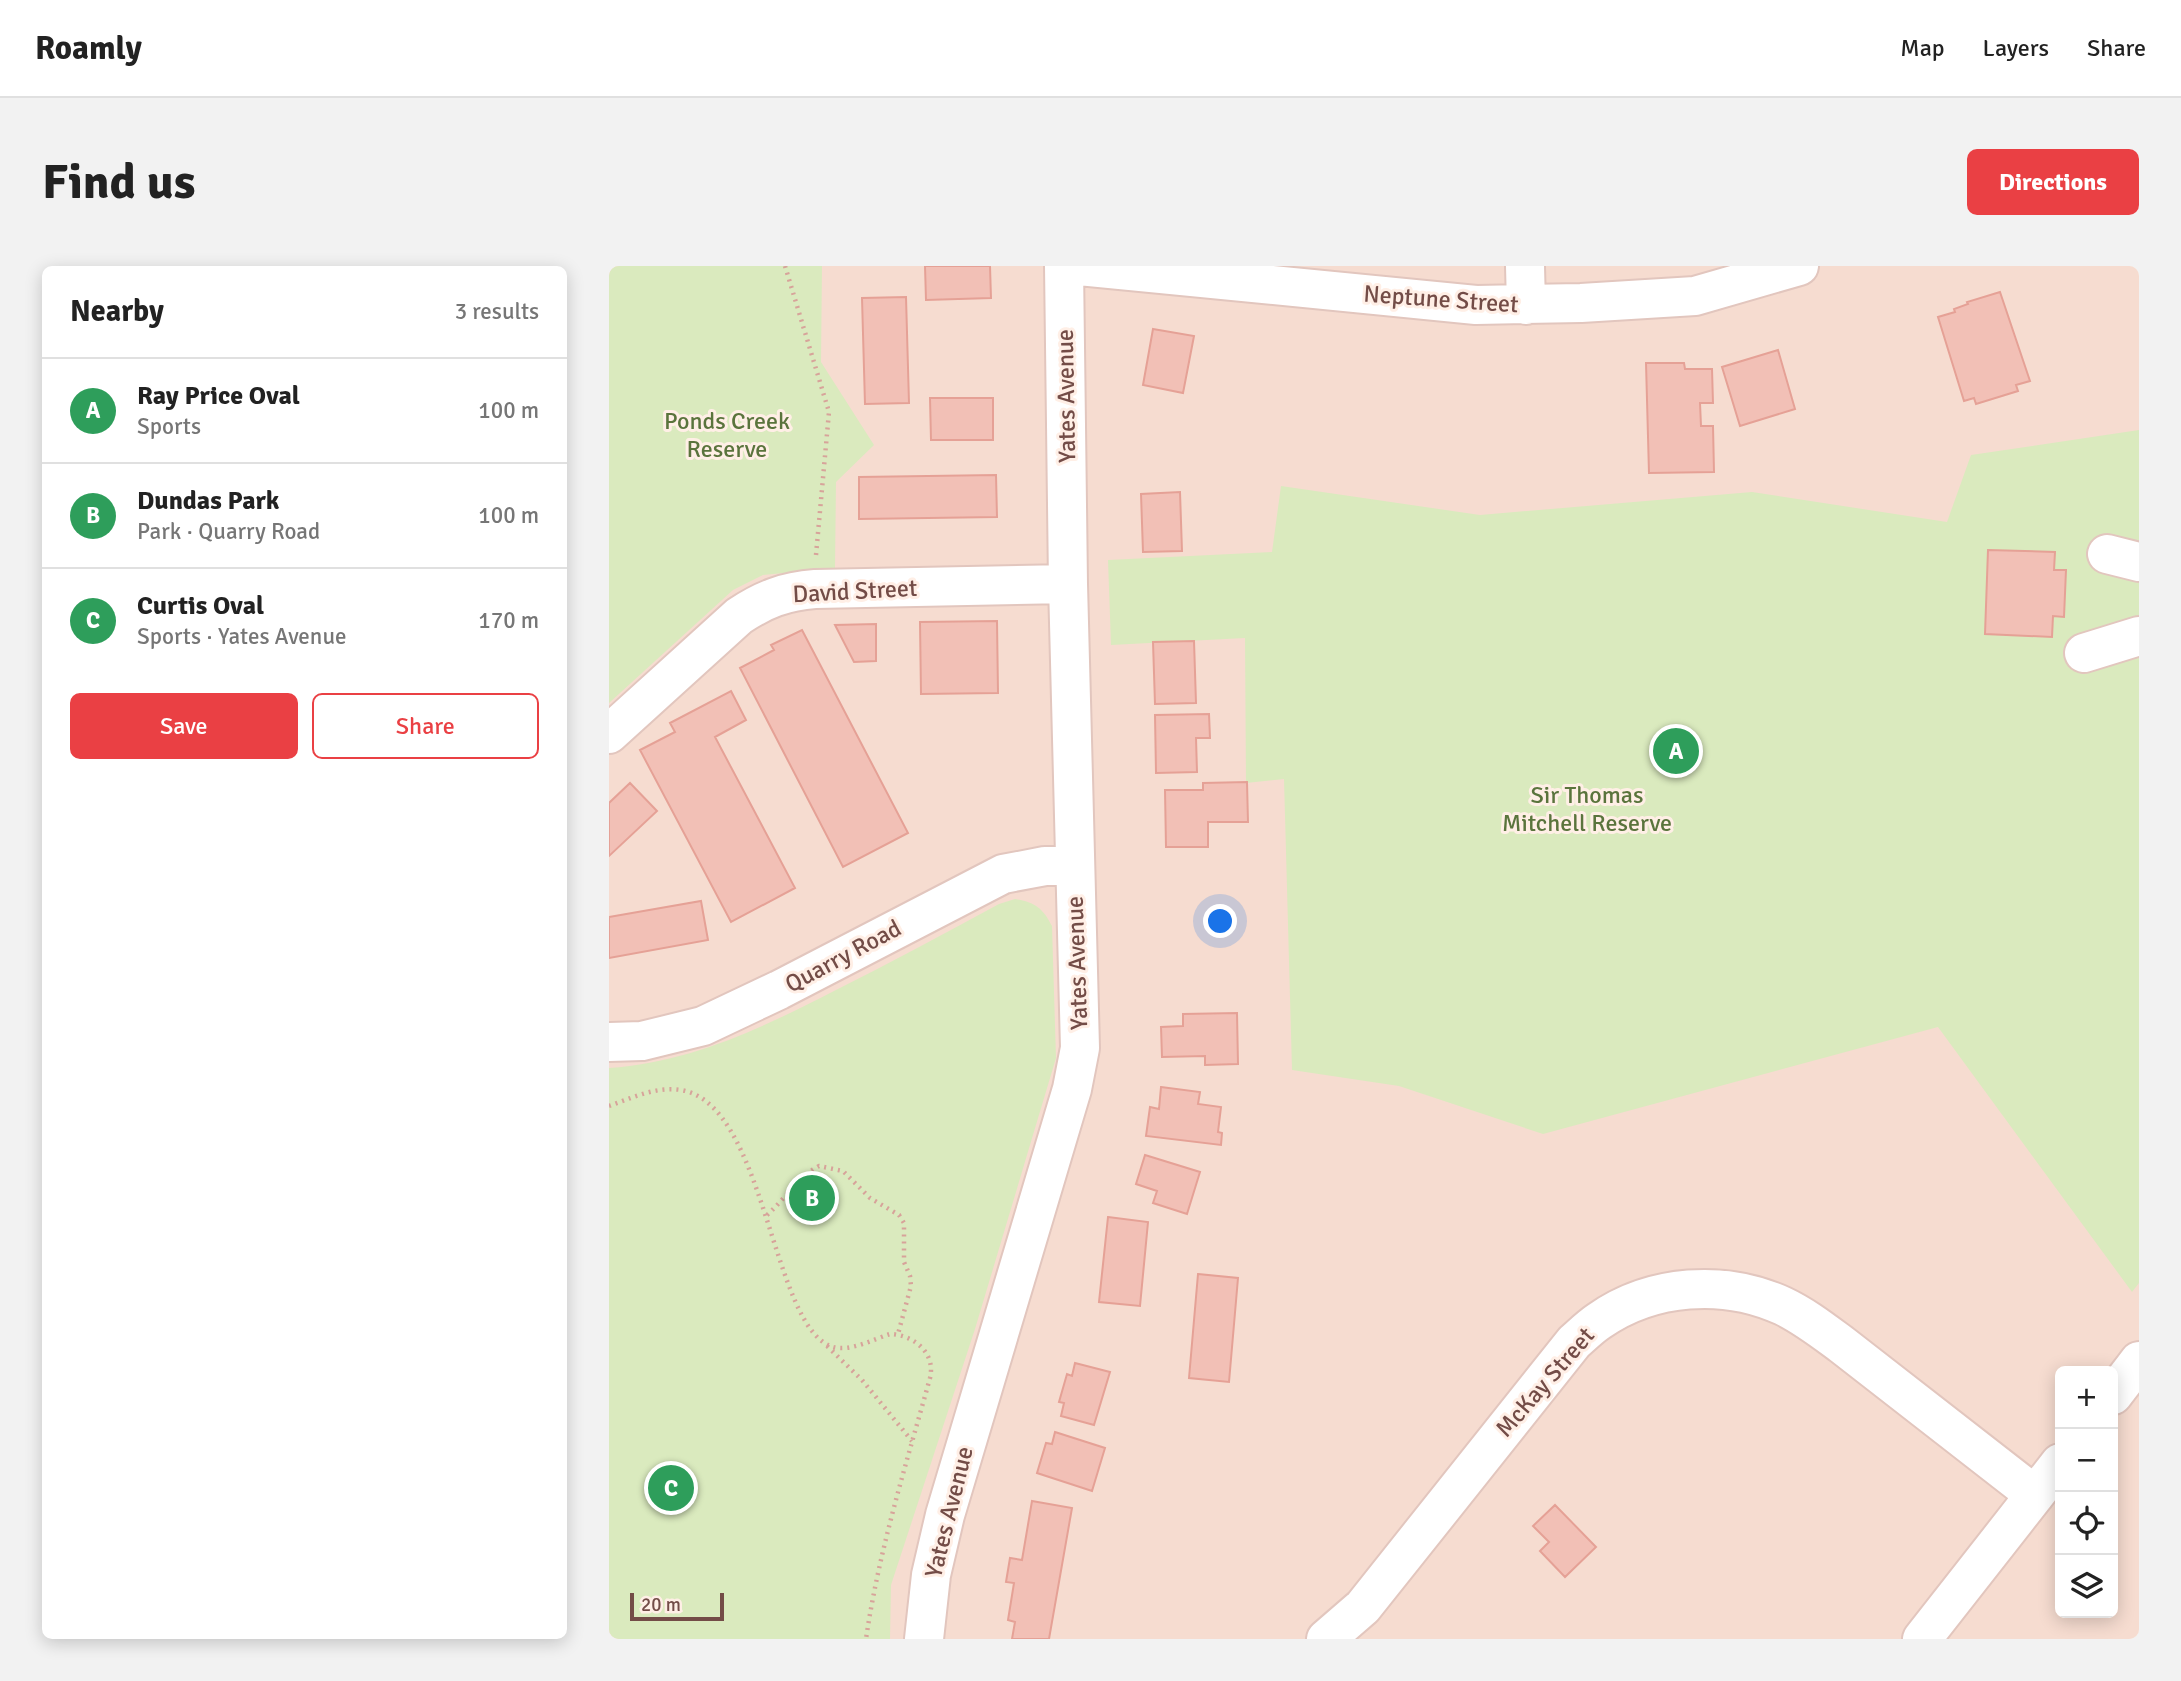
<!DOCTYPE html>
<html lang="en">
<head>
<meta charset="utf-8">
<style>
	:root { --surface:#fff; --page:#f2f2f2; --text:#222; --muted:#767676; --line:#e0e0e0; --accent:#ea4044 }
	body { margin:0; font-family:Signika,sans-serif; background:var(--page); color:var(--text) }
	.controls { position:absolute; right:21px; bottom:21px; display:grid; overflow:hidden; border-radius:10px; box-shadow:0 4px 18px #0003 }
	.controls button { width:63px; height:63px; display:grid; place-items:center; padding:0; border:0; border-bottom:2px solid var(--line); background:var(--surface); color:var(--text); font:35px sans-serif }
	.scale { position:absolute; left:21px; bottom:18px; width:94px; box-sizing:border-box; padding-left:7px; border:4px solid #734c47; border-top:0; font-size:19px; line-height:24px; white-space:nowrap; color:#734c47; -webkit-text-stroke:5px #ffefe6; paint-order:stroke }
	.you { position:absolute; left:612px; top:656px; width:24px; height:24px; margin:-18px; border:5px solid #fff; border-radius:50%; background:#1a73e8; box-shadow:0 0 0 10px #1a73e833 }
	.badge { display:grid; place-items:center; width:46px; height:46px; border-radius:50%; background:var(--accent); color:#fff; font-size:23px; font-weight:700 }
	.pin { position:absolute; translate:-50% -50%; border:4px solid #fff; box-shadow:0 2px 7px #0006 }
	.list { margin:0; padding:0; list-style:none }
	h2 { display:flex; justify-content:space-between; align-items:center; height:91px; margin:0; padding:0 28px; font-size:30px }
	h2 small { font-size:23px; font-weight:400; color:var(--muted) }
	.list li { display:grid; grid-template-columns:46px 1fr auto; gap:21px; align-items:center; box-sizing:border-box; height:105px; padding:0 28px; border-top:2px solid var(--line) }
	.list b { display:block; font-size:26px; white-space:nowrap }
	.list p { margin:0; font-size:23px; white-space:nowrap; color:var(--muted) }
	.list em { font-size:23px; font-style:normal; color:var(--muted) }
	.actions { display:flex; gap:14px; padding:21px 28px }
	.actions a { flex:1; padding:16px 0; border:2px solid var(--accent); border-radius:10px; text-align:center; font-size:24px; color:var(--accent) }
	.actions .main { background:var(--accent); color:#fff }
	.icon { flex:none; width:38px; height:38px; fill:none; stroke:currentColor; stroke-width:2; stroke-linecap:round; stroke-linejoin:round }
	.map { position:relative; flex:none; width:1530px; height:1373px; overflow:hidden; border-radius:10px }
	header { display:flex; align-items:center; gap:42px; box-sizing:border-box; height:98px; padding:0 35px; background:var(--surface); border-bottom:2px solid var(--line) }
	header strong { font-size:33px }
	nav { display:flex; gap:38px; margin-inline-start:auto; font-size:24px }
	.intro { display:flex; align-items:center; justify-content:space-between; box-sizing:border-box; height:168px; padding:0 42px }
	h1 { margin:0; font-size:49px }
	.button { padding:18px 32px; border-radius:10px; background:var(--accent); color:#fff; font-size:24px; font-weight:700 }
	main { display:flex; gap:42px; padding:0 42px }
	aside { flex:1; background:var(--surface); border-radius:10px; box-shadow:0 4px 18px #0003 }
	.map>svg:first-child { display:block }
	.residential { fill:#f6dcd0; fill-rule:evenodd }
	.green { fill:#daeabe }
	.building { fill:#f2c0b6; stroke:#e5a196; stroke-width:2 }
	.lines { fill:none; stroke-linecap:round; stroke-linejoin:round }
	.minor-casing { stroke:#e2c6be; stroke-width:42 }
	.path { stroke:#d7a39a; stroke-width:4.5; stroke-dasharray:2 5; stroke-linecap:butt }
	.minor { stroke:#fff; stroke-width:38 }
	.labels { text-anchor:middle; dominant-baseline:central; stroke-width:6; stroke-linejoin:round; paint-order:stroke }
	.street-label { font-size:24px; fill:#734c47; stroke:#ffefe6 }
	.park-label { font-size:24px; fill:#5a743c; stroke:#ffefe6 }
</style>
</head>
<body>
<header>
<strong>Roamly</strong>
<nav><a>Map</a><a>Layers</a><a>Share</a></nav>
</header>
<div class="intro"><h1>Find us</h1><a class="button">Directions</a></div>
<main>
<aside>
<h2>Nearby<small>3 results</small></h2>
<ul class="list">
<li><span class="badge" style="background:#2e9e5b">A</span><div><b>Ray Price Oval</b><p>Sports</p></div><em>100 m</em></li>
<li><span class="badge" style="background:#2e9e5b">B</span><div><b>Dundas Park</b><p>Park · Quarry Road</p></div><em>100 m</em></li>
<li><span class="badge" style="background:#2e9e5b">C</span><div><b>Curtis Oval</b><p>Sports · Yates Avenue</p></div><em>170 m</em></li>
</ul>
<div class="actions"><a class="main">Save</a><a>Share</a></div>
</aside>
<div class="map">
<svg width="1530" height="1373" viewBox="0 0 1530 1373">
	<rect width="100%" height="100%" fill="#fdeadf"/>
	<path class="residential" d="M0 0H1530V1373H0ZM1451 1105H1504V1347H1451Z"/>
	<path class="green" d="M0 0H213L212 96 265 179 227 216 226 302 154 309 124 324 0 437Z
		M1530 164V1017L1523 1026 1329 761 934 868 790 820 683 804 675 513 637 517 636 372 502 379 499 294 663 286 672 220 871 249 1143 226 1338 256 1362 189Z
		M406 633C426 636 434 642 443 660L447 792 366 1063 282 1319 281 1373H0V802C82 796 153 762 225 725 281 697 336 667 390 638Z"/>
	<path class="building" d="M316 0H381L382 32 317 34Z
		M1391 26 1421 115 1407 119 1409 125 1367 138 1365 132 1355 135 1329 51 1346 46 1345 43 1359 38 1358 36Z
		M297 31 300 137 256 138 253 32Z
		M544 63 585 70 574 127 534 119Z
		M1169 84 1186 143 1131 160 1113 101Z
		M1037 97H1075L1076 103H1103L1104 137H1091L1092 160H1104L1105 206 1040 207Z
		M321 132H384V174H322Z
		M387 209 388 251 250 253V211Z
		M571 226 573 285 534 286 532 228Z
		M1379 284 1446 286 1445 304H1457L1455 351 1444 350 1443 371 1376 368Z
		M388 355 389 427 312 428 311 356Z
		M267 358V395L245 396 226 359Z
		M193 364 299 567 234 601 131 402 165 384 162 379Z
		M585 375 587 437 546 438 544 376Z
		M122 425 137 454 106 471 186 622 122 656 31 484 66 466 61 457Z
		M600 448 601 472H587L588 506 547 507 546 449Z
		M638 516 639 556H599V581H557L556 524H594V517Z
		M21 517 48 545 0 590V537Z
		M92 635 99 674 0 692V651Z
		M628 747 629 798 596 799V790L553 791 552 761 574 760V748Z
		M552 821 591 826 589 838 612 841 609 866 613 867 612 879 537 870 541 841 550 843Z
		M536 889 591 906 578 948 544 937 548 925 527 918Z
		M499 951 539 956 531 1040 490 1036Z
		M589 1008 629 1012 620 1116 580 1112Z
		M466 1097 501 1106 485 1159 452 1150 455 1137 450 1136 458 1108 463 1110Z
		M446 1166 496 1182 483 1225 428 1207 437 1177 443 1178Z
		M423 1235 463 1242 440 1373H403L406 1356 399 1354 405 1317 397 1316 401 1292 413 1294Z
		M946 1239 987 1281 956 1311 931 1285 940 1276 924 1260Z"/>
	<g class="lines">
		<g class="minor-casing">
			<path id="minor" d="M470 0 867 39 972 37 1086 30 1190 0
				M916 0 917 39
				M1498 288 1530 296
				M1475 387 1530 370
				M0 468 130 350C154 334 176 325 206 323L459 318
				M0 776 33 775 94 760 170 724 394 608 436 600H465
				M1504 1129 1530 1095
				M315 1373 322 1309 336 1249 463 823 471 782 459 318 455 0
				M717 1373 754 1341 965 1076C973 1069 981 1061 990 1055 1043 1018 1115 1013 1174 1040 1195 1050 1213 1064 1232 1078L1426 1229
				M1313 1373 1451 1197"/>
		</g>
		<path class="path" d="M176 0 220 146 207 289
			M0 840C23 832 47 820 72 824 158 838 162 1063 224 1081 241 1086 265 1073 281 1068 305 1069 327 1087 321 1112 297 1199 270 1284 257 1373
			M158 949C176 933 189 911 210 900L234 905 261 932 290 949 295 957V996L301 1010 302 1020 289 1068
			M218 1080 253 1114 303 1175"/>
		<use href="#minor" class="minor"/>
	</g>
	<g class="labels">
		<g class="street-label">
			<text transform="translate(832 33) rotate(4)">Neptune Street</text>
			<text transform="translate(457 130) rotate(-91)">Yates Avenue</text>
			<text transform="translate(246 325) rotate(-3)">David Street</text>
			<text transform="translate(234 690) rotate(-28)">Quarry Road</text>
			<text transform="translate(468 697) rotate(-92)">Yates Avenue</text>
			<text transform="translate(936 1116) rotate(-49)">McKay Street</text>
			<text transform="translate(340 1246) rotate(-76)">Yates Avenue</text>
		</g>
		<g class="park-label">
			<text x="118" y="155">Ponds Creek<tspan x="118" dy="28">Reserve</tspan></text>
			<text x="978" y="529">Sir Thomas<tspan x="978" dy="28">Mitchell Reserve</tspan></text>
		</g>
	</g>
</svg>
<div class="controls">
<button>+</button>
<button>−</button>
<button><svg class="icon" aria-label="locate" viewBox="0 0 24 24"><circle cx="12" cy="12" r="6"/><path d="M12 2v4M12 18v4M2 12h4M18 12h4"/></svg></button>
<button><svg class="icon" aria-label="layers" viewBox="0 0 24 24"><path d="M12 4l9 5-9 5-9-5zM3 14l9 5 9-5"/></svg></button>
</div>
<div class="scale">20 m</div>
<div class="you"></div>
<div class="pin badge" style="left:1067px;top:485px;background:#2e9e5b">A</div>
<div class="pin badge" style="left:203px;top:932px;background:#2e9e5b">B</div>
<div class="pin badge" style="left:62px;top:1222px;background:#2e9e5b">C</div>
</div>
</main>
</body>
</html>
